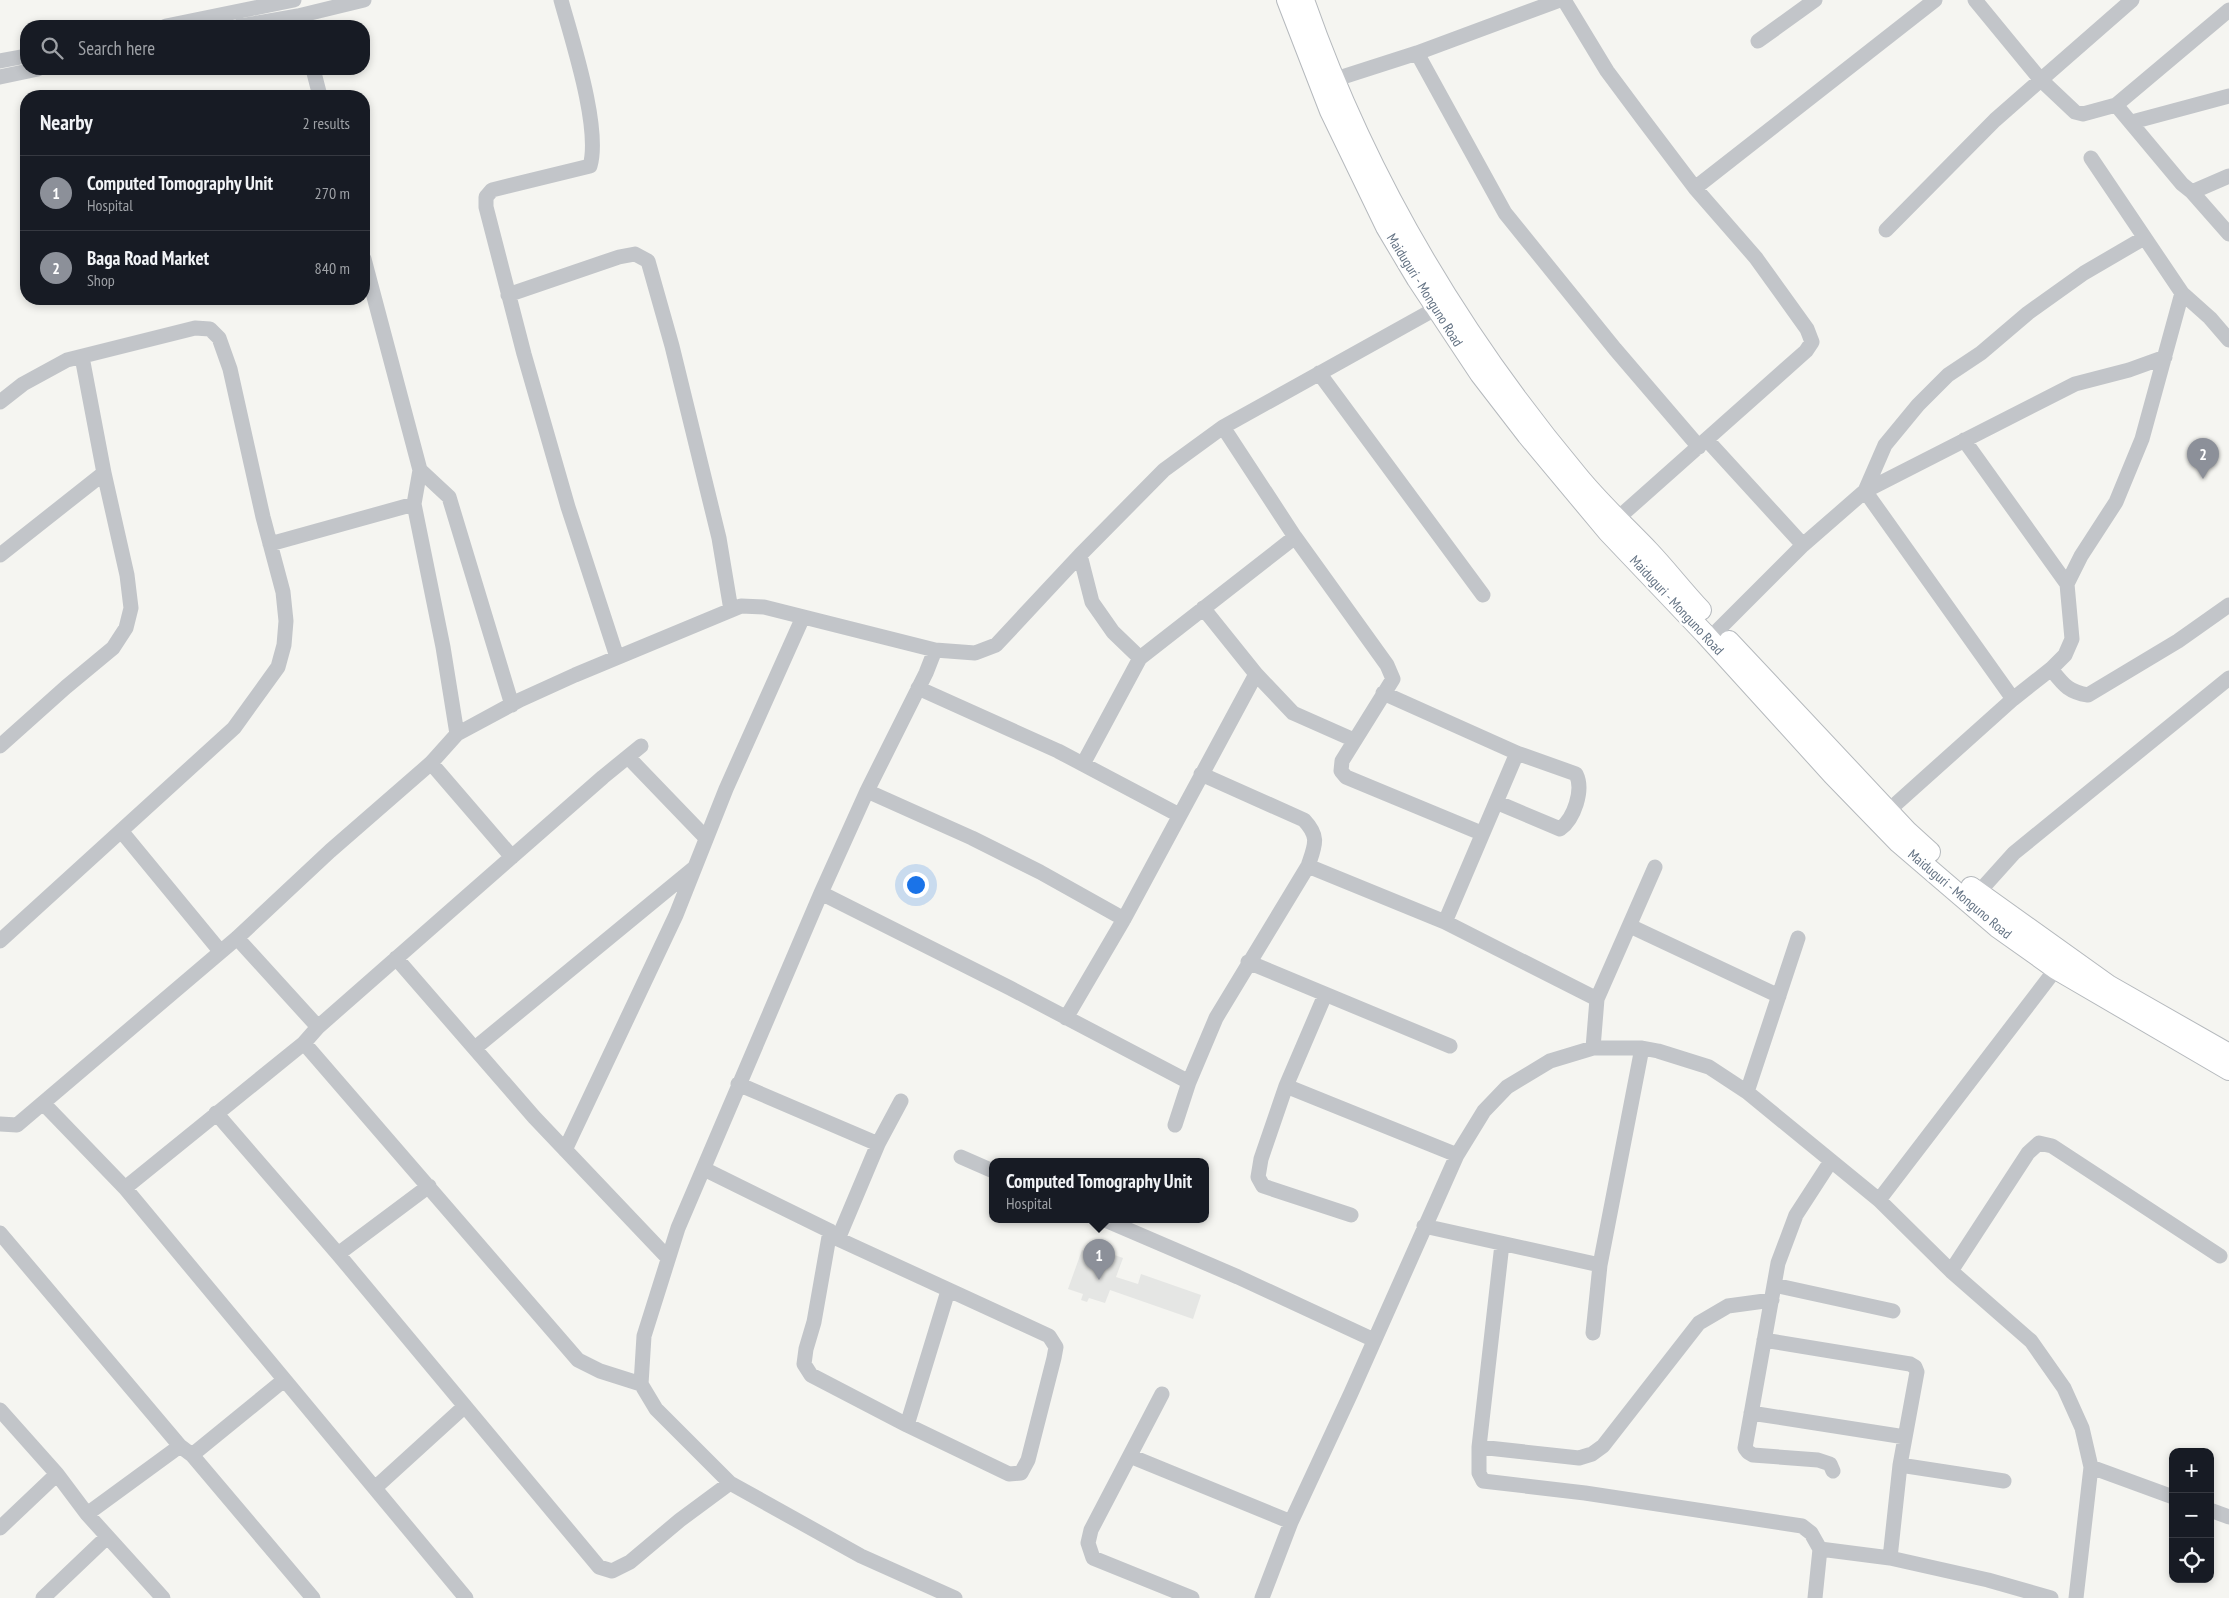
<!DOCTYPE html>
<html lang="en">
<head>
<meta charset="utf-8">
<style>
	:root { --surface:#171b24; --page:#20242c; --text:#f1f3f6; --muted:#9ea1a6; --line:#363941; --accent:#8c9099 }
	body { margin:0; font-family:"PT Sans Narrow",sans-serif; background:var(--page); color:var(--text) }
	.controls { position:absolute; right:15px; bottom:15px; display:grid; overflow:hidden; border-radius:10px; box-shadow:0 2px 8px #0003 }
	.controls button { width:45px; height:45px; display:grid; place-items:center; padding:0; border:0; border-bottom:1px solid var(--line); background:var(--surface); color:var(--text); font:25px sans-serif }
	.you { position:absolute; left:915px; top:884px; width:18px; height:18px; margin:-12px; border:4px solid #fff; border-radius:50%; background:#1a73e8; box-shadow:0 0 0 8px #1a73e833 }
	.badge { display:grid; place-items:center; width:32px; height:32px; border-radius:50%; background:var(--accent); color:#fff; font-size:16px; font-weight:700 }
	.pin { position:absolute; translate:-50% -41px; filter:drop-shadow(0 1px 2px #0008) }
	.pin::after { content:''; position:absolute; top:26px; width:18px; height:15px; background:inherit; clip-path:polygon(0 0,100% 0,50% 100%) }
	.popup { position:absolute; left:989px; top:1158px; width:220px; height:65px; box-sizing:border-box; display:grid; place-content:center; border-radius:10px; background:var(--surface); filter:drop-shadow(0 1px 4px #0005); font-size:16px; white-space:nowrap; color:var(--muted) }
	.popup b { font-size:19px; color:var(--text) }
	.popup::after { content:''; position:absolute; left:50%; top:100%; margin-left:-10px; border:10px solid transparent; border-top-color:var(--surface) }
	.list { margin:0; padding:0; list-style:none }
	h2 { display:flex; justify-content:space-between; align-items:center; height:65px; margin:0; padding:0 20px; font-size:21px }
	h2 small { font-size:16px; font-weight:400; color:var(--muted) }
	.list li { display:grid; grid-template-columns:32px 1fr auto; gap:15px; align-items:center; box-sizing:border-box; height:75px; padding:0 20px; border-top:1px solid var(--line) }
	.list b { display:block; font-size:19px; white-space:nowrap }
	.list p { margin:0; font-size:16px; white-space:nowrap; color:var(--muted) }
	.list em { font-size:16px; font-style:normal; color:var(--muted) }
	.icon { flex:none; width:28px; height:28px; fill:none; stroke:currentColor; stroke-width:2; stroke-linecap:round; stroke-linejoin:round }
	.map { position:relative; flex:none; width:2229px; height:1598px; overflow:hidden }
	.search { position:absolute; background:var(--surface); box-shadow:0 2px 8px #0003; left:20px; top:20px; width:350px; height:55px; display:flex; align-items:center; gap:12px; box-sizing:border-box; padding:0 18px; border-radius:20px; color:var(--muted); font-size:19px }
	.panel { position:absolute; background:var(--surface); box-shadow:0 2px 8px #0003; left:20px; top:90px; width:350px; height:215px; border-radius:20px }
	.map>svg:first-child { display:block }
	.built { fill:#e5e6e4 }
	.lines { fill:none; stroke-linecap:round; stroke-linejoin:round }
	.major-casing { stroke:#b5b9bd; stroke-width:22 }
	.minor { stroke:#c2c5c9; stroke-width:15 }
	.major { stroke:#fff; stroke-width:20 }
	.labels { text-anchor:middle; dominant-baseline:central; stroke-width:5; stroke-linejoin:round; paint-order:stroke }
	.street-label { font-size:14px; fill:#637283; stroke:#fff }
</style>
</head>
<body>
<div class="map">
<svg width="2229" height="1598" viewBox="0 0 2229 1598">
	<rect width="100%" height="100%" fill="#f5f5f1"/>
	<path class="built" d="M1089 1246 1123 1258 1116 1277 1138 1284 1141 1274 1201 1295 1193 1319 1110 1290 1105 1303 1089 1298 1087 1302 1081 1300 1083 1294 1068 1289 1082 1250 1087 1252Z"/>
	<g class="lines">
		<g class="major-casing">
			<path id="major" d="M1287 0 1330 111 1386 227 1417 279 1480 374 1527 435 1608 532 1705 634 1833 775 1899 843 1997 927 2056 969 2229 1070
				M1304 0C1365 175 1460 335 1578 476 1600 503 1625 526 1649 551 1667 570 1683 591 1701 610
				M1729 641 1908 832 1930 852
				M1971 887 2108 985 2229 1054"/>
		</g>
		<path class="minor" d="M561 0C572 40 601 128 590 166L492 190 486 197V207L524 354 568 507 617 657
			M1564 0 1607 71 1642 118 1695 188 1756 258 1807 329 1812 342 1806 351 1617 519
			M1975 0 2040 79 2075 112 2083 114 2116 105 2229 10
			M166 26 294 0
			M240 26 298 16 364 0
			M1758 41 1815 0
			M1417 53 1505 213 1615 349 1699 447
			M0 61 26 56
			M313 69 320 96
			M0 77 38 69
			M1333 80 1417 53 1560 0
			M2116 105 2182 184 2192 192 2229 234
			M2132 122 2229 96
			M2091 158 2182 293 2210 318 2229 340
			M1695 188 1935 0
			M2192 192 2229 176
			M1886 230 1995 120 2132 0
			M364 259 420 470 414 504 443 647 457 734
			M508 295 619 257 635 254 648 261 672 346 719 538 731 610
			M1319 373 1483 595
			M0 402 23 384 67 360 195 328 210 329 219 338 230 369 263 517 283 592 286 621 284 645 278 667 234 728 0 941
			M1223 427 1295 537 1387 665 1393 679 1342 761 1341 771 1346 777 1481 833
			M1707 440 1803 545
			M420 470 449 497 512 705
			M1865 491 1885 445 1918 405 1948 375 1981 353 2028 313 2084 273 2144 238
			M1865 491 2013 699
			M270 544 414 504
			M0 555 104 473
			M1080 555 1092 602 1113 632 1140 658
			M2067 584 2081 556 2116 502 2142 439 2182 293
			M1203 608 1256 674 1293 713 1354 740
			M1718 630 1803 545 1865 491 2075 384 2129 370 2165 357
			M935 650 926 673 867 791 821 893 678 1228 644 1336 641 1384 656 1409 730 1483 861 1556 955 1598
			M2051 669C2063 684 2068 692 2088 695L2178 641 2229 605
			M918 688 1058 751 1179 815
			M1383 693 1517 753 1576 774C1584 790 1574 819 1560 829L1496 802
			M0 746 66 687 113 648 126 628 131 608 127 575 104 473 82 357
			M628 757 706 838
			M431 763 512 857
			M1083 764 1140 658 1295 537
			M867 791 972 838 1040 872 1124 919
			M1888 811 2013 699 2051 669 2065 655 2072 639 2067 584 1964 440
			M122 832 220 951
			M1308 866 1445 922 1597 999
			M821 893 1010 988 1189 1082
			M1978 893 2014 853 2229 678
			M1445 922 1517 753
			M1630 926 1779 996
			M237 938 318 1027
			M396 958 534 1117 668 1258
			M1248 962 1450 1046
			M1325 995 1286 1086 1261 1159 1258 1177 1263 1186 1351 1215
			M1066 1018 1124 919 1256 674
			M304 1043 578 1360 600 1371 641 1384
			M475 1048 694 868
			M1593 1048 1597 999 1655 867
			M738 1084 878 1144
			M1286 1086 1457 1155
			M1747 1092 1798 938
			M43 1103 125 1188 466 1598
			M216 1113 338 1254 599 1567 612 1571 630 1562 680 1520 730 1483
			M0 1124 17 1125 237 938 330 851 431 763 457 734 520 700 575 675 741 606 764 607 935 650 975 653 996 645 1080 555 1164 470 1223 427 1435 309
			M1175 1125 1189 1082 1216 1018 1308 866C1315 845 1320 837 1304 820L1201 774
			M565 1150 676 915 726 789 803 617
			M961 1157 993 1171
			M1831 1161 1796 1215 1778 1263 1745 1448 1748 1452 1753 1455 1818 1460 1830 1464 1833 1471
			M704 1169 830 1231 838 1239 1049 1336 1056 1347 1054 1358 1028 1460 1021 1473 1009 1474 907 1425 811 1375 804 1364 806 1349 814 1322 830 1231
			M125 1188 304 1043 318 1027 603 777 641 746
			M1879 1200 2062 961
			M1103 1219 1238 1277 1374 1340
			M1424 1226 1600 1265
			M0 1233 180 1446 192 1455 313 1598
			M838 1239 878 1144 901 1101
			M1502 1244 1479 1447V1473L1483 1481 1585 1493 1802 1526 1811 1533 1820 1549 1815 1598
			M338 1254 429 1186
			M1951 1271 2028 1153 2039 1143 2052 1146 2220 1256
			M1774 1285 1893 1311
			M1593 1333 1600 1265 1642 1048
			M1764 1340 1910 1364 1915 1367 1917 1372 1900 1465 1890 1558
			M1162 1394 1091 1530 1088 1543 1093 1558 1192 1598
			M0 1410 57 1474 87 1514 163 1598
			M1751 1413 1905 1437
			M907 1425 948 1291
			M1479 1447 1579 1458 1592 1454 1603 1446 1699 1323 1728 1306 1772 1300
			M192 1455 284 1380
			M1130 1456 1291 1522
			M1900 1465 2004 1481
			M2091 1467 2173 1497
			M376 1487 465 1406
			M2210 1510 2229 1517
			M87 1514 180 1446
			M0 1528 57 1474
			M1820 1549 1890 1558 1988 1580 2051 1598
			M43 1598 107 1537
			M1262 1598 1291 1522 1351 1393 1457 1155 1484 1111 1507 1087 1550 1061 1593 1048H1642L1658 1051 1709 1067 1747 1092 1879 1200 1951 1271 2031 1341 2064 1388 2082 1428 2091 1467 2076 1598"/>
		<use href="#major" class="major"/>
	</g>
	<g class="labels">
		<g class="street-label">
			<text transform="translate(1425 290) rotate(58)">Maiduguri - Monguno Road</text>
			<text transform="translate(1677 605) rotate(47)">Maiduguri - Monguno Road</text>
			<text transform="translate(1960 894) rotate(40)">Maiduguri - Monguno Road</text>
		</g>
	</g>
</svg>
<div class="controls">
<button>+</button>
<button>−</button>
<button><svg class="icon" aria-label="locate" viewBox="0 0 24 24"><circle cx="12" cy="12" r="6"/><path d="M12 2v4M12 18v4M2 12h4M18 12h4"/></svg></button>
</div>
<div class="you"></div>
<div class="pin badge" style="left:1099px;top:1280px">1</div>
<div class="popup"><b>Computed Tomography Unit</b>Hospital</div>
<div class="pin badge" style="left:2203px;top:479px">2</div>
<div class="search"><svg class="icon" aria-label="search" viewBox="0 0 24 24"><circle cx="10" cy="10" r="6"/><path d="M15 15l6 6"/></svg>Search here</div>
<section class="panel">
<h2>Nearby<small>2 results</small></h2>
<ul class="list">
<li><span class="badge">1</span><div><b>Computed Tomography Unit</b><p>Hospital</p></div><em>270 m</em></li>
<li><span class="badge">2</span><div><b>Baga Road Market</b><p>Shop</p></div><em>840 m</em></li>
</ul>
</section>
</div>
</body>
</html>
